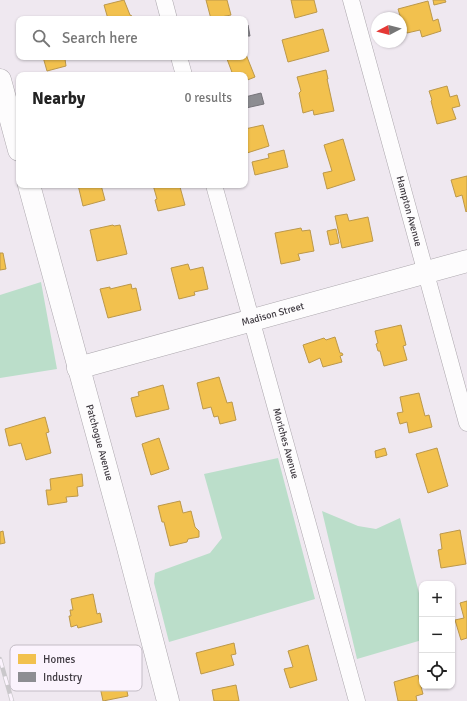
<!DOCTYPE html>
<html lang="en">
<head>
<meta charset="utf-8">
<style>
	:root { --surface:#fff; --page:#f6f6f6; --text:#222; --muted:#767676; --line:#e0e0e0 }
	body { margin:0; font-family:Signika,sans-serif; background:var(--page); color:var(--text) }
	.controls { position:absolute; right:12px; bottom:12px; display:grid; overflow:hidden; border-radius:8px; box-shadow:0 1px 3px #0004 }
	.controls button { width:36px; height:36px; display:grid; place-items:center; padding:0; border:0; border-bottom:1px solid var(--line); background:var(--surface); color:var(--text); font:20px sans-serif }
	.compass { position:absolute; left:371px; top:12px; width:36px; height:36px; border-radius:50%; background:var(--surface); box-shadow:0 1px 3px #0004; rotate:263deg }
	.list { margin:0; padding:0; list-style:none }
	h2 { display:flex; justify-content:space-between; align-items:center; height:52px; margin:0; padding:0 16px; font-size:17px }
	h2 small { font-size:13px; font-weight:400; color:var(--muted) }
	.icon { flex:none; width:22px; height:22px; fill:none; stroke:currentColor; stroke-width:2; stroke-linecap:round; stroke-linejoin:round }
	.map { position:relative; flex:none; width:467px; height:701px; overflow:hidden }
	.search { position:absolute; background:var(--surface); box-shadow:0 1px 3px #0004; left:16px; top:16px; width:232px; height:44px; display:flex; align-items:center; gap:10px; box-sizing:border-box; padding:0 14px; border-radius:8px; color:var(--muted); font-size:15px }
	.panel { position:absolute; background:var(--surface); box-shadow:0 1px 3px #0004; left:16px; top:72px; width:232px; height:116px; border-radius:8px }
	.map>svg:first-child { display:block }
	.green { fill:#bbdeca }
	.homes { fill:#f2c14e; stroke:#bc984a }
	.industry { fill:#8d8d92; stroke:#76747a }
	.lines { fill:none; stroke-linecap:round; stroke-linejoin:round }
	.street-casing { stroke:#aca7ad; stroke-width:17 }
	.secondary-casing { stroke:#aca7ad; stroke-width:23 }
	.street { stroke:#fdfcfd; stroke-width:16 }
	.secondary { stroke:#fdfcfd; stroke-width:22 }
	.rail-casing { stroke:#cac8cb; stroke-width:4.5 }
	.rail { stroke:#fbf3fd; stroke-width:3; stroke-dasharray:9; stroke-linecap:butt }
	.labels { text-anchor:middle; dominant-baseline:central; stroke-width:4; stroke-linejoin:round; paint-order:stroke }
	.street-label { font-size:10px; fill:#3f3a41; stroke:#fbf3fd }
	.key { fill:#fbf3fd; stroke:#c3bcc5; stroke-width:1 }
	.key-label { font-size:11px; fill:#3f3a41 }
</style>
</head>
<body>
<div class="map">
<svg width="467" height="701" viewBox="0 0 467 701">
	<rect width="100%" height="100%" fill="#efe8f0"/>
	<path class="green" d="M41 282 57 369 0 378V295Z
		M278 458 315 599 169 642 154 583 155 573 210 553 222 538 204 474Z
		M322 511 358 526 376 529 400 518 422 605V640L357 659Z"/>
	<path class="homes" d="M124 0 130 15 132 16 133 19H108L104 5Z
		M206 0H227L231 15 211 19Z
		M291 0H314L317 12 295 18Z
		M433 0H445L446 2 434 5Z
		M428 1 433 21 438 19 441 31 422 37 420 30 407 33 405 28 404 29 398 9Z
		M323 29 329 51 288 62 282 40Z
		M245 52 255 77 245 81V75H233L227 59 231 57H245Z
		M43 57H71V58L65 59 66 66 47 71Z
		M326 70 328 79H327L334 111 314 115 313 110 303 113 299 93 301 91 297 77Z
		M447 86 450 97 457 95 460 106 452 108 456 119 437 124 431 101 432 100 429 91Z
		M263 125 269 146 247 153 245 146V129Z
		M343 139 355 180 327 189 323 173 332 171 324 145Z
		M284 150 288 167 255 175 252 162 269 158 268 154Z
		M467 176V211L466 212 462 195 456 197 451 180Z
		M78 185H101L105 200 83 206Z
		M153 185H177L178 187H180L185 205 158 211 155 200 157 199Z
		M347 214 349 221 368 217 373 241 342 248 335 216Z
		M113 225 114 226 120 225 127 254 97 261 90 230Z
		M301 228 302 231 310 230 314 251 298 254 300 260 281 264 275 233Z
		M336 229 339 243 330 245 327 231Z
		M0 253H3L6 269 0 270Z
		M188 264 190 270 203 267 208 289 194 292 195 295 179 299 171 268Z
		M131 284 132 289 136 288 141 310 108 318 100 289 110 287V289Z
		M401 325 406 345 403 346 407 360 384 366 380 351H378L376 344 378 343 375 331Z
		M335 337 340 353H342L343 355 340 356 342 362 323 367 320 358 309 363 303 345 324 338 326 340Z
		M219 377 227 403 232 402 236 420 220 424 218 416 214 417 211 407 203 409 197 383Z
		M163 385 169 409 136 417 131 398 139 396 138 392Z
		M419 393 425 416 429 415 432 427 409 433 407 422 400 424 397 413 403 412 400 397Z
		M45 417 49 432 46 433 51 453 26 460 21 443 9 446 5 429Z
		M159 438 169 469 151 475 142 444Z
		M385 448 387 455 376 458 375 451Z
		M437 448 448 486 428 493 416 454Z
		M82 474 83 486 77 487 78 496 66 497 67 502 48 505 46 490H51L50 479Z
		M180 501 183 513 191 511 195 527 199 531V537L188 539 187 542 170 546 164 522H162L158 506Z
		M460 530 466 564 441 568 438 550 442 549 440 534Z
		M3 531 5 543 0 544V532Z
		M93 594 97 614 100 613 102 622 78 628 77 625 71 627 69 616H71L70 610H73L71 599Z
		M467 601V638L461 640 455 620 464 618 460 603Z
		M234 643 236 654 231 655 234 665 201 674 196 653Z
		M308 645 317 680 290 688 284 669 293 667 288 651Z
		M418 675 423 694 416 696 417 701H398L394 682Z
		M124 677 128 696 103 701 99 682Z
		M236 685 239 701H214L212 690Z"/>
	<path class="industry" d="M245 25H248L250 36H245Z
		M261 93 264 104 246 108 245 97Z"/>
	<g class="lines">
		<g class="street-casing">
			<g id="street">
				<path d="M164 0 169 19"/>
				<path id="s1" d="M351 0 467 423"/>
				<path d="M179 57 184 75"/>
				<path id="s2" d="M214 185 357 701"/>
			</g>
		</g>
		<g class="secondary-casing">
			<g id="secondary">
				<path d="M0 80 19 150"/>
				<path id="s3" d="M29 185 127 544 168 701"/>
				<path id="s4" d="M78 368 467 261"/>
			</g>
		</g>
		<use href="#street" class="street"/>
		<use href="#secondary" class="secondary"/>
		<g class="rail-casing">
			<path id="rail" d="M0 659 12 701"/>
		</g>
		<use href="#rail" class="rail"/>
	</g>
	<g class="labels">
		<g class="street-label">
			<text stroke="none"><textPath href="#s1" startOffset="219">Hampton Avenue</textPath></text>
			<text stroke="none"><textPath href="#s4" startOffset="202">Madison Street</textPath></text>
			<text stroke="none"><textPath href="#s3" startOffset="267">Patchogue Avenue</textPath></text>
			<text stroke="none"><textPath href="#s2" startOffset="268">Moriches Avenue</textPath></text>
		</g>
	</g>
	<rect x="10" y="645" width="132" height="46" rx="6" class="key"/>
	<rect x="18" y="654" width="18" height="10" fill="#f2c14e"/>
	<rect x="18" y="672" width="18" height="10" fill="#8d8d92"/>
	<g class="key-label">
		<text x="43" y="663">Homes</text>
		<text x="43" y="681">Industry</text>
	</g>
</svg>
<div class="controls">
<button>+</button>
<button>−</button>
<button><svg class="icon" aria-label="locate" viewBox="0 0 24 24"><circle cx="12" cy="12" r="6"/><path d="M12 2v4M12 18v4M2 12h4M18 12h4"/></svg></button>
</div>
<svg class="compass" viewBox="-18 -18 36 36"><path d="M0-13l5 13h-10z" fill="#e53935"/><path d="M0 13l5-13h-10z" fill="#767676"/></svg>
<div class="search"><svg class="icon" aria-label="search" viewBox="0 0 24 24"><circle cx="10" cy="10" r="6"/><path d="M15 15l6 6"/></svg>Search here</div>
<section class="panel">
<h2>Nearby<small>0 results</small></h2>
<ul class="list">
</ul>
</section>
</div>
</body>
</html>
